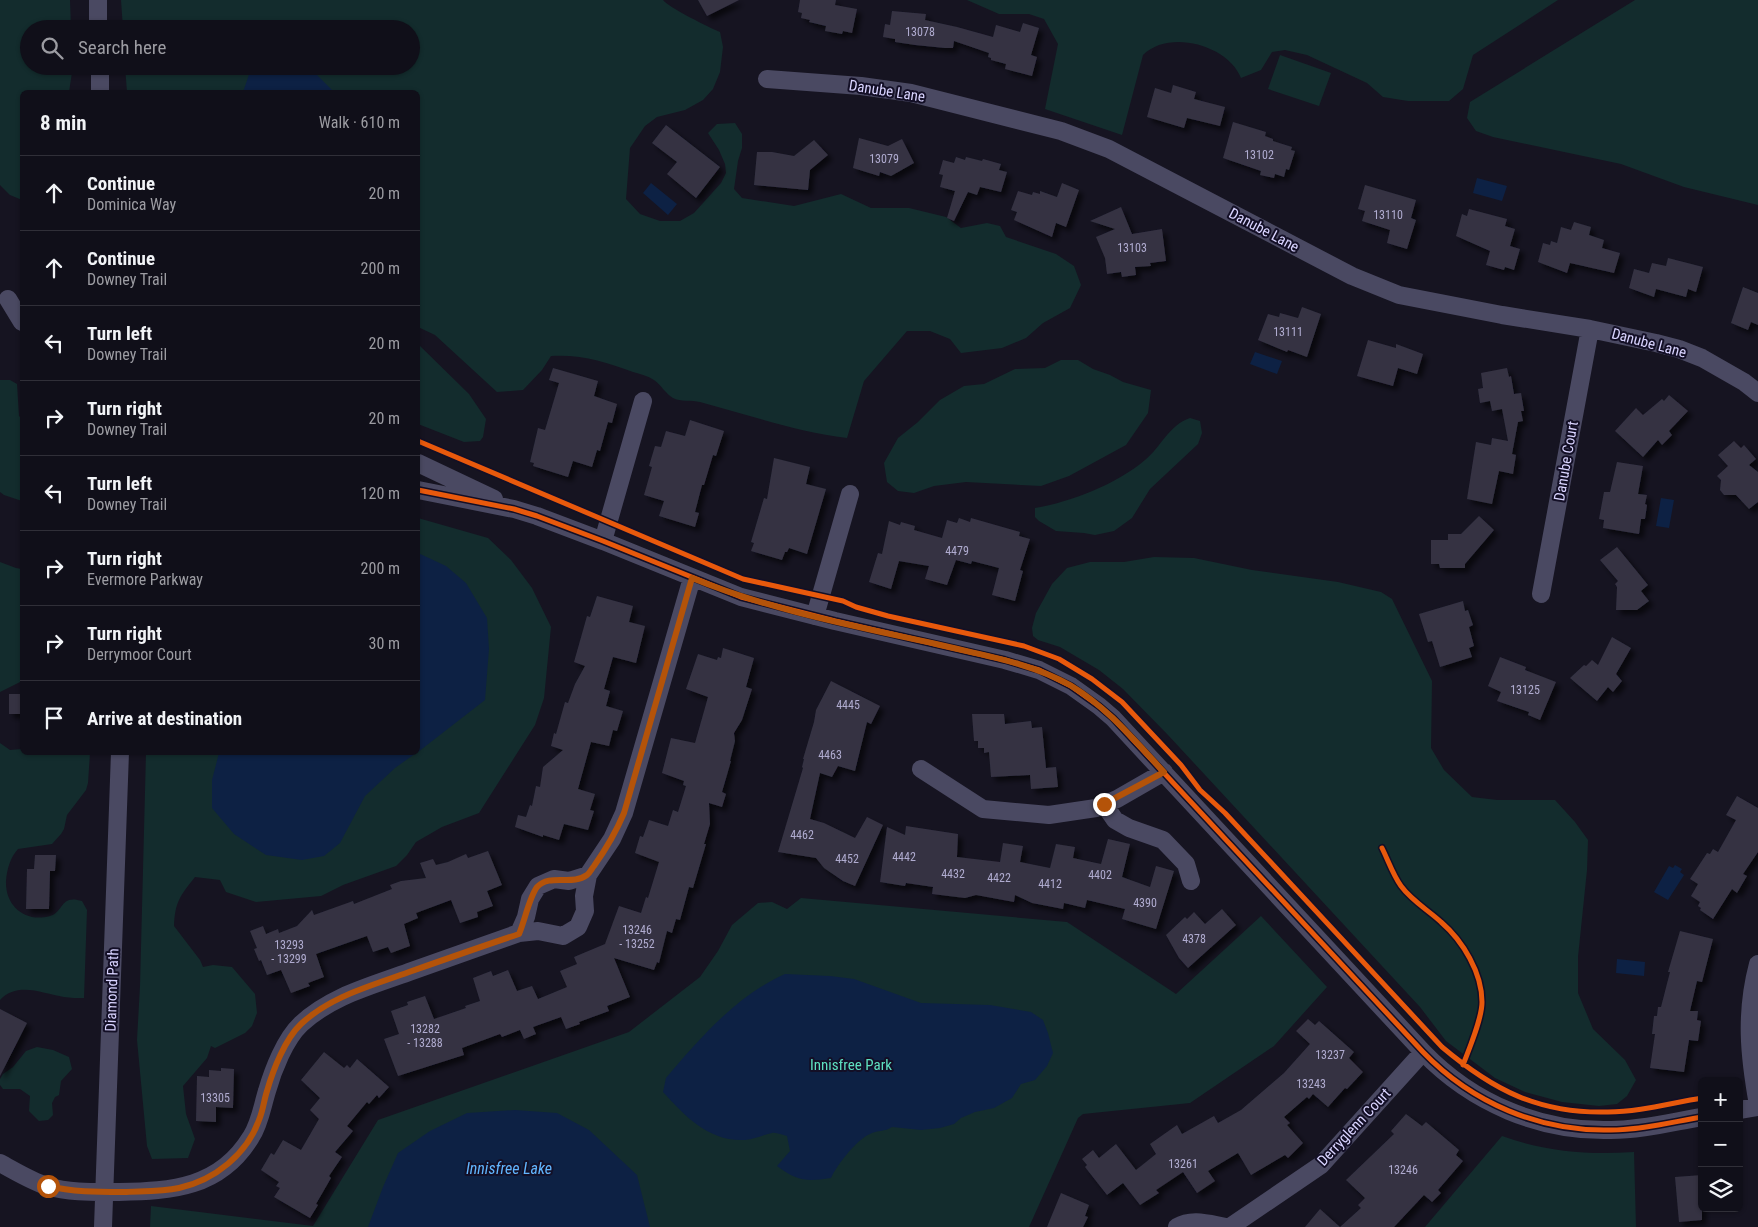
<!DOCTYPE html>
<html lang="en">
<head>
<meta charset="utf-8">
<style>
	:root { --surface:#100f19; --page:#1e1d26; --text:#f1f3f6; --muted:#9c9ca2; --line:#302f38 }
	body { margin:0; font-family:"Roboto Condensed",sans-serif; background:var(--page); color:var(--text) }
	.controls { position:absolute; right:15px; bottom:15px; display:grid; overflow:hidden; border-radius:8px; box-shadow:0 1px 4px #0004 }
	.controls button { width:45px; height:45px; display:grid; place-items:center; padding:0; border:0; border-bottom:1px solid var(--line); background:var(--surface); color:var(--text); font:25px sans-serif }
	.stop { position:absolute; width:15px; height:15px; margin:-11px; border:4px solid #b45309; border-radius:50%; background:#fff }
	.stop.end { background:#b45309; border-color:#fff; box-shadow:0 1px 5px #0008 }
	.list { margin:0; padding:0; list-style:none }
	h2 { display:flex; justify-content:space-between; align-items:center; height:65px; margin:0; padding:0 20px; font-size:21px }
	h2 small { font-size:16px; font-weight:400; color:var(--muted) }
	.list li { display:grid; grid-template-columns:32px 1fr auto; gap:15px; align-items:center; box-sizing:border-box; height:75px; padding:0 20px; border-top:1px solid var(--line) }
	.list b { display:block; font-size:19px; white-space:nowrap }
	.list p { margin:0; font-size:16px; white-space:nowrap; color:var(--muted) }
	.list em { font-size:16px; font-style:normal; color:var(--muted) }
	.icon { flex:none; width:28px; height:28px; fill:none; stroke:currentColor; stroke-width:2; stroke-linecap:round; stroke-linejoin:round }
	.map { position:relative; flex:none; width:1758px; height:1227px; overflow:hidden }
	.search { position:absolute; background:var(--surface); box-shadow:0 1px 4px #0004; left:20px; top:20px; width:400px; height:55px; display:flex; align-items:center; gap:12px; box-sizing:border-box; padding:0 18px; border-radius:28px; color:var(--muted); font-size:19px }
	.panel { position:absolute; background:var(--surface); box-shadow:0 1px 4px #0004; left:20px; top:90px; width:400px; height:665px; border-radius:8px }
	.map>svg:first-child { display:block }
	.green { fill:#132c2d }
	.water { fill:#0d2144 }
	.building { fill:#343243; filter:url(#shadow) }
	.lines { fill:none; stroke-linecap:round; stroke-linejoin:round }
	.minor { stroke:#4a4962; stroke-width:18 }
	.cycleway-casing { stroke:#130f26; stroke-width:8 }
	.cycleway { stroke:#e8590c; stroke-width:5 }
	.route { stroke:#b45309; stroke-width:6 }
	.labels { text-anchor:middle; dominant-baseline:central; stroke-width:4; stroke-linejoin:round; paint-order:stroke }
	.number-label { font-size:12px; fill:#b0acd0 }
	.street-label { font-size:15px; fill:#d9d4ff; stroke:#130f26 }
	.park-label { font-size:15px; fill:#5fe0c0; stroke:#130f26 }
	.water-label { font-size:16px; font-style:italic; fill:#62b6ff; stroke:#130f26 }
</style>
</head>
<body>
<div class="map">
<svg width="1758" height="1227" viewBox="0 0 1758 1227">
	<defs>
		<filter id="shadow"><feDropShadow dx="4.5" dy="4.5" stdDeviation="2.5" flood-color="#0009"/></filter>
	</defs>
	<rect width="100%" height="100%" fill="#161421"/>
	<path class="green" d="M0 0H70L71 29H29V66H73L69 92H22V200L10 195 0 185Z
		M121 0H663C668 7 710 28 720 32L723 47 720 72 713 89 703 100 685 110 657 117 645 126 630 148 626 199 640 214 660 221H680L694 213 721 183 726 173 725 164 719 150 708 133 717 124 735 123 742 134V148L738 161 734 189 742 198 794 206 841 194 871 208H909L946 217 961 228 987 223 1000 226 1006 237 1056 254 1074 266 1081 285 1070 308 1043 323 1026 338 1002 348 961 353 950 339 930 331H907L864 381 847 438C797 432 749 415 700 402 692 400 680 402 673 398 666 394 661 385 654 380 648 376 640 374 633 372 606 362 581 354 551 356L542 370 523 390 497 392 435 335 418 327V92H127L125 66H411V29H123Z
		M967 0H1558L1473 55 1463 89 1449 101H1408L1383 97 1367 83 1307 55 1285 50 1272 52 1261 70 1241 78C1228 45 1169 29 1143 55L1122 135 1045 109 1058 44 1044 19 1029 14H999Z
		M1635 0H1758V205L1684 187 1621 164 1493 137 1476 131 1467 118 1470 102Z
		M1280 55 1331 73 1319 106 1268 89Z
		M418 344 469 394 486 419 483 437 480 441 464 442 418 424Z
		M1061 360H1078L1093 369 1110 375 1123 382 1151 390 1148 413 1126 445 1069 476 1041 486 966 482 934 486 914 493 898 491 887 482 884 463 898 438 918 422 940 400 964 386 984 384 1015 369 1045 368Z
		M0 380H10L17 384 19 416 22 419V501L4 495 0 492Z
		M1190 418 1200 421 1202 433 1198 444 1150 489 1132 518 1114 531 1095 535 1084 533 1056 531 1039 521 1035 517V508C1071 502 1117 484 1145 460 1161 447 1169 425 1190 418Z
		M418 518 488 538 511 560 532 588 551 627 544 698 535 725 479 813 442 827 416 842 407 855 396 866 343 885 321 896 256 902 226 892 220 880 195 877C180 896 175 902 174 926L200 960 203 967 213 965 232 967 255 994 257 1013 252 1026 245 1033 215 1048 211 1046 207 1058 183 1086 186 1114 195 1139 188 1158 152 1159 147 1146 137 1040 140 986 146 753 418 752Z
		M1154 557 1194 558 1252 570 1338 582 1381 592 1392 599 1432 681 1431 748 1444 770 1472 797 1497 800H1555L1575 822 1588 840 1587 870 1578 957V993L1593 1029 1625 1060 1636 1080 1627 1096 1617 1104 1599 1106 1562 1102 1525 1092 1495 1078 1446 1041 1420 1007 1168 735 1123 689 1099 670 1060 647 1038 640 1033 636 1032 628 1036 613 1052 584 1067 568 1090 562H1124Z
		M0 562 16 568 22 569V681L0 692Z
		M0 743 10 750 22 749V752L90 753 88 783 86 790 67 815 64 829 61 834 52 844 18 849C10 858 7 869 6 881 5 906 25 923 50 916 64 912 60 894 82 901L87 910 84 998C77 998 71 998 64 997 43 994 18 981 0 1000Z
		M801 898 1067 922 1176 994 1261 916 1327 987 1274 1046 1190 1103 1083 1114 1078 1118 1029 1227H150L151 1206 313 1226 378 1120 629 1032 700 977 718 951 732 925 758 903 772 902 787 909Z
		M37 1047 53 1050 69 1057 72 1069 61 1081 59 1095 55 1097 52 1103 53 1115 48 1120 39 1121 29 1111 30 1096 20 1089H3L0 1085V1079L3 1074 13 1067 26 1051Z
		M1502 1136C1546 1152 1588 1155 1634 1152L1636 1227H1425Z"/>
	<path class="water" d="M252 66H308L334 92H243Z
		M1477 178 1507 186 1502 201 1473 193Z
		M651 183 677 204 668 215 643 193Z
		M1255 352 1282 361 1277 374 1250 364Z
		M1661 498 1674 500 1669 528 1656 526Z
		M418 553 446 566 466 583 487 618 489 649 485 700 418 752Z
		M219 753V752L416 753 395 768 365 796 340 843 324 856 302 860 266 855 234 834 212 808V780Z
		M1675 865 1682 869 1680 872 1684 875 1668 900 1654 892 1669 866 1673 868Z
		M1617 959 1645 962 1644 976 1616 973Z
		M785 974 830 976 854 979 921 1003 990 1005 1031 1012 1043 1020 1048 1033 1053 1053 1047 1066 1035 1080 1021 1084 1012 1098 994 1108 975 1112 961 1118 954 1124 940 1128 921 1130 892 1127C885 1132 877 1130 870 1134 856 1140 837 1165 831 1178 806 1182 797 1181 777 1166L790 1151 787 1136C782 1135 776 1132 772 1133 763 1135 755 1139 745 1140 709 1142 685 1116 663 1092L666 1078C700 1038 736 996 785 974Z
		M515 1110 557 1113 589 1130 637 1175 650 1227H368L383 1187 398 1153 430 1131 467 1113Z"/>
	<path class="building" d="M698 0H739L707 16Z
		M800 0H836L835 5 857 9 852 33 843 31 842 34 825 31 826 26 809 22 810 20 801 18 802 13 798 12Z
		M892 11 926 14 925 20 957 27 993 37 996 25 1020 32 1023 23 1039 28 1031 55 1037 57 1032 76 1005 69 1006 64 991 60V58L988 57 989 53 954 41 953 48H945L915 45 895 42V39L883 37 885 24 890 25Z
		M1173 85 1196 92 1194 99 1225 107 1220 126 1187 118 1184 128 1147 117 1155 88 1171 93Z
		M1233 122 1266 132 1265 136 1273 139V141L1292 147 1291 150 1295 151 1289 170 1286 169 1284 177 1275 174 1274 178 1260 175 1261 171 1223 158Z
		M666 125 720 167 696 198 667 174 677 162 652 143Z
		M859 138 888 146 902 139 914 163 891 176 880 172 879 176 853 168Z
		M814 140 828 155 810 170 808 190 754 185 757 152H772L794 156Z
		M956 157 965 160 966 157 982 161 983 159 1001 164 999 170 1007 172 1001 192 980 187 977 195 968 192 954 221 947 218 955 191 940 187 943 175 939 174 943 160 954 163Z
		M1062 183 1079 190 1066 227 1056 223 1052 237 1014 220 1017 212 1011 210 1018 191 1032 195 1033 192 1040 194V191L1057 197Z
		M1365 185 1416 200 1411 218 1416 220 1407 249 1387 243 1390 230 1362 221 1365 211 1358 209Z
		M1121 207 1132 234 1162 229 1166 261 1150 263 1151 266 1135 267 1136 275 1122 277 1121 272 1107 274 1105 258 1096 237 1115 229 1090 221Z
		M1469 209 1507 219 1505 226 1515 229 1510 246 1520 249 1514 270 1505 267 1504 270 1486 265 1490 251 1456 236 1462 214 1467 216Z
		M1574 222 1591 227 1589 235 1604 240 1602 248 1620 253 1614 273 1570 263 1567 273 1538 262 1543 243 1550 245 1551 241 1557 243 1561 227 1571 230Z
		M1668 258 1703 267 1696 292 1688 289 1686 297 1656 289 1654 297 1629 288 1634 269 1649 273 1652 263 1666 266Z
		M1743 287 1758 293V325L1751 322 1748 330 1731 323Z
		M1302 307 1321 314 1307 357 1288 350 1287 352 1258 340 1268 314 1279 317 1280 313 1298 318Z
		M1368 340 1396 348V344L1423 354 1417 374 1398 368 1393 386 1357 376Z
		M553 368 598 381 594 396 617 404 612 423 608 422 600 451 597 450 592 467 573 461 568 477 533 466 534 463 530 462 538 428 545 430 559 383 549 380Z
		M1507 368 1509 377 1511 376 1514 394 1521 393 1524 411H1521L1523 421 1518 422 1512 454 1516 455 1513 474 1499 471 1492 504 1467 499 1476 442 1491 445 1492 438 1508 441 1502 409 1492 411 1490 401 1480 403 1478 389 1483 388 1481 373Z
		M1669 395 1688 411 1669 431 1672 435 1662 445 1658 440 1643 457 1615 431 1636 408 1643 415 1662 399 1664 401Z
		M690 420 724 431 716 456 713 455 704 485H702L695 512 699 513 695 527 659 516 664 501 644 495 652 467 649 466 655 446 661 447 666 431 685 436Z
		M1734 441 1741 448 1744 445 1756 459 1749 465 1758 472V502L1749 509 1736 495H1724L1720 490 1721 480 1717 476 1728 466 1718 455Z
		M774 458 810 467 806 484 826 489 807 554 789 548 787 552H785L782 560 751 551 754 543 751 542 764 498 767 499Z
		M1617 462 1643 466 1638 494 1647 495 1645 504 1647 505 1645 519H1641L1639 534 1603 528 1604 520 1599 519 1604 492H1610Z
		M1479 516 1494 530 1465 564V568H1440L1439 564H1431V540H1448V534H1461Z
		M959 518 970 522 971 518 1020 532 1019 536 1030 539 1020 570 1023 571 1015 601 992 595 999 568 972 561 971 564 956 560 947 585 925 579 929 566 899 561 891 589 869 582 878 553 882 554 889 521 900 525 901 522 915 526 914 530 942 538 947 520 957 523Z
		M1617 547 1648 585 1641 591 1649 601 1637 610H1616L1617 587 1615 584 1618 581 1600 560Z
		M597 596 633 606 629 622 645 626 636 663 613 657 604 689 610 691 606 706 623 711 617 731 613 730 609 746 591 742 578 789 595 794 590 810 594 811 588 830 564 824 559 840 543 835V837L515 827 518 815 526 817 530 805 532 806 536 786 540 787 543 767 563 750 551 746 554 733 556 734 565 702 568 703 575 684 585 666 574 662 587 616 590 617Z
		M1463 601 1465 611 1468 610 1473 625 1469 627 1474 646 1469 648 1472 657 1440 667 1432 641 1428 642 1419 614Z
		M1612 637 1631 648 1616 674 1622 681 1613 692 1608 687 1597 701 1570 678 1584 665 1586 666 1592 660 1598 665Z
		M723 648 754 658 746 687 752 689 742 720 734 733 735 741 730 761H731L722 792 726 794 722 807 709 803 710 824 704 844H706L693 888 689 887 680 920 676 919 672 933 667 931 659 963 657 962 654 970 614 958 630 997 607 1006 609 1011 579 1022 580 1024 566 1029 561 1017 533 1027 536 1034 524 1039 520 1030 502 1037 500 1034 462 1048 464 1055 398 1076 384 1039 399 1034 391 1011 408 1005 407 1002 425 996 434 1019 466 1008 465 1006 480 1001 473 978 491 971 493 976 508 970 517 991 532 986 538 999 567 987 560 971 577 964 574 957 605 944 619 906 641 913 646 897 648 898 659 862 635 853 640 836 643 837 649 820 668 826 673 810 678 812 686 786 683 785 684 781 662 773 671 738 695 743 708 697 686 689 698 654 717 660 718 657 721 658Z
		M1500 657 1526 667 1525 670 1556 682 1540 720 1528 715 1529 712 1497 701 1501 692 1488 686Z
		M831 681 880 706 871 724 867 722 855 771 838 766 832 777 820 773 810 819 824 823 855 838 867 817 883 825 855 886 843 881 824 868 816 858 778 852 803 768 802 767 804 759H803L814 722 816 710Z
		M9 694H22V714H9Z
		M972 714H1004L1005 724 1031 721 1032 728 1042 727 1046 768 1056 767 1058 787 1031 789 1030 775 991 777 989 752 984 753V748H978V741H974Z
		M1737 796 1758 808V852L1743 874 1747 876 1737 893 1732 889 1713 919 1700 910 1701 908 1698 906 1700 902 1691 896 1698 884 1690 879 1707 853 1710 854 1713 849 1718 852 1736 820 1726 815Z
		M906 826 958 834 957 857 1000 862 1003 843 1023 846 1020 862 1050 868 1056 844 1075 847 1073 858 1101 864 1108 839 1130 844 1122 877 1150 887 1156 866 1174 871 1156 929 1122 919 1125 909 1087 900 1085 908 1064 903 1063 909 1032 903 1015 895 1014 902 976 895 965 898 932 894 933 887 906 883 905 886 880 882 887 827 905 835Z
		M488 851 502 885 487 891 493 906 477 912 478 917 460 923 451 900 416 913 418 918 404 924 410 946 391 953 388 947 373 952 367 936 316 954 324 977 308 983 310 986 291 993 281 970 267 975 261 960 259 961 254 949 257 948 250 931 263 926 266 934 278 929 279 933 297 926 312 910 314 915 353 901 354 904 392 889 390 885 401 881 426 878 420 863 433 859 436 865 448 862 466 854 468 858Z
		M35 855H56L55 871H50L49 909H26L27 869H34Z
		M1222 909 1236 925 1188 968 1179 958 1166 935 1185 917 1187 919 1194 912 1205 924Z
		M1680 931 1713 939 1702 982 1697 981 1690 1011H1698L1697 1020 1701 1021 1698 1041 1689 1040 1684 1072 1650 1068 1655 1034H1652L1654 1016H1657L1658 1007H1661L1670 972H1668Z
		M0 1009 27 1023 0 1076Z
		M1308 1019 1315 1025 1319 1021 1354 1052 1349 1058 1363 1072 1347 1089 1345 1088 1328 1107 1313 1094 1309 1099 1307 1097 1284 1117 1290 1123 1287 1125 1303 1143 1288 1158 1285 1155 1251 1175 1238 1153 1208 1171 1215 1181 1197 1193 1183 1172 1156 1190 1159 1193 1140 1205 1123 1183 1107 1195 1085 1167 1087 1165 1082 1159 1093 1150 1099 1158 1116 1144 1136 1170 1156 1154 1150 1144 1177 1125 1182 1134 1214 1116 1218 1123 1241 1110 1284 1073 1310 1044 1296 1031Z
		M324 1052 344 1068 347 1065 350 1068 357 1059 389 1087 379 1098 377 1095 369 1104 367 1102 347 1126 353 1131 335 1152 342 1157 329 1176 331 1178 316 1204 318 1205 310 1218 274 1197 280 1188 276 1186 279 1182 261 1170 271 1153 274 1155 283 1140 301 1150 319 1119 310 1110 320 1098 301 1080Z
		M221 1068 234 1069 233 1108 216 1107V1122L196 1121 197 1076 209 1077V1070L221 1071Z
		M1406 1114 1422 1126 1426 1122 1459 1150 1456 1155 1463 1161 1438 1190 1441 1193 1432 1202 1424 1195 1394 1227H1305L1320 1209 1340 1227 1361 1208 1358 1205 1365 1198 1346 1180 1394 1134 1391 1131Z
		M1702 1175V1220L1679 1222 1675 1177Z
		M1061 1193 1089 1205 1085 1216 1088 1217 1083 1227H1047Z"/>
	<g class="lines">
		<path class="minor" d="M98 0V29
			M100 66V92
			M767 79 861 86 911 93 1061 131 1109 149 1352 276 1399 295 1502 315 1590 329 1656 343 1679 349 1702 358 1744 382 1758 393
			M8 299 22 322
			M418 463 494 499
			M418 490 514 509 537 516 603 541 741 597 835 621 1005 660 1039 670 1071 686 1099 706 1113 718 1423 1052C1472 1103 1540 1132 1611 1130 1641 1130 1672 1122 1702 1117
			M603 541 643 401
			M1541 594 1590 329
			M815 616 850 494
			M921 769 983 809 1049 815 1096 808 1117 799 1164 772
			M1104 804 1115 820 1129 828 1163 840 1186 864 1191 881
			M519 933 526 917 530 899 538 886 554 879 569 881 588 875
			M1758 964C1745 1013 1749 1055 1758 1105
			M1739 1110 1758 1107
			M0 1163C15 1171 31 1181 47 1186 70 1193 95 1192 119 1192 172 1191 220 1188 251 1137 260 1123 262 1107 267 1091 273 1070 285 1039 301 1024 331 996 371 986 409 972 446 959 483 946 519 933L538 931 563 936 578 927 585 911 584 896 588 875 612 839 624 813 692 578
			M103 1227 120 752
			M1177 1227C1192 1218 1209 1224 1226 1227
			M1230 1227 1321 1165 1423 1052"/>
		<g class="cycleway-casing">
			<path id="cycleway" d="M418 441 743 579 843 601 856 607 888 616 1024 646 1059 659 1092 679 1122 702 1181 765 1200 790 1225 813 1442 1047C1493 1090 1539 1114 1608 1112 1639 1112 1671 1103 1702 1098
				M418 490 514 509 537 516 603 541 741 597 835 621 1005 660 1039 670 1071 686 1099 706 1113 718 1423 1052C1472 1103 1540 1132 1611 1130 1641 1130 1672 1122 1702 1117
				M1382 848C1388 860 1393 875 1401 886 1412 901 1428 910 1441 922 1463 941 1482 973 1482 1002 1482 1019 1469 1049 1463 1065"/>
		</g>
		<use href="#cycleway" class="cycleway"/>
	</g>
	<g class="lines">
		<path class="route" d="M48 1186C72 1192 97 1192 123 1192 141 1191 161 1192 179 1188 215 1180 247 1154 259 1120 263 1111 264 1100 267 1091 273 1070 285 1039 301 1024 331 996 371 986 409 972 446 959 483 946 519 934 525 920 529 898 537 887 550 873 572 886 587 875 590 873 592 868 594 866 606 849 616 832 624 813L692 578C770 610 854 626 936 644 981 655 1029 662 1070 685 1107 707 1135 741 1164 772L1104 804"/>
	</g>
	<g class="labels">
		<g class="number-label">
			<text x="920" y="32">13078</text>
			<text x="1259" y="155">13102</text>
			<text x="884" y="159">13079</text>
			<text x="1388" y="215">13110</text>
			<text x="1132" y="248">13103</text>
			<text x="1288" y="332">13111</text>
			<text x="957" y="551">4479</text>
			<text x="1525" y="690">13125</text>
			<text x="848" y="705">4445</text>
			<text x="830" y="755">4463</text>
			<text x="802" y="835">4462</text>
			<text x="904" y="857">4442</text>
			<text x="847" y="859">4452</text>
			<text x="953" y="874">4432</text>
			<text x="1100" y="875">4402</text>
			<text x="999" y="878">4422</text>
			<text x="1050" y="884">4412</text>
			<text x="1145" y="903">4390</text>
			<text x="637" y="930">13246<tspan x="637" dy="14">- 13252</tspan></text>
			<text x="1194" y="939">4378</text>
			<text x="289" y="945">13293<tspan x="289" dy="14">- 13299</tspan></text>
			<text x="425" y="1029">13282<tspan x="425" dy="14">- 13288</tspan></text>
			<text x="1330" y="1055">13237</text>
			<text x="1311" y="1084">13243</text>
			<text x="215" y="1098">13305</text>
			<text x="1183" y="1164">13261</text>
			<text x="1403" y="1170">13246</text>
		</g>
		<g class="street-label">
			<text transform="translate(887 91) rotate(9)">Danube Lane</text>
			<text transform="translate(1264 230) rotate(28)">Danube Lane</text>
			<text transform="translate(1649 343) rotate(15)">Danube Lane</text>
			<text transform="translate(1566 461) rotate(-80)">Danube Court</text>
			<text transform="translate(112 990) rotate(-88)">Diamond Path</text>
			<text transform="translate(1354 1127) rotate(-47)">Derryglenn Court</text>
		</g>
		<g class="park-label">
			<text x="851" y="1065">Innisfree Park</text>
		</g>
		<g class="water-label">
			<text x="509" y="1168">Innisfree Lake</text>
		</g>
	</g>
</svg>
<div class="controls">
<button>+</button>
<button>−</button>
<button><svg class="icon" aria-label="layers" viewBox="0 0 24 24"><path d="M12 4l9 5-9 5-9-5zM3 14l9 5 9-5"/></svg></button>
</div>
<div class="stop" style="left:48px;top:1186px"></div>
<div class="stop end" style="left:1104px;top:804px"></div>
<div class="search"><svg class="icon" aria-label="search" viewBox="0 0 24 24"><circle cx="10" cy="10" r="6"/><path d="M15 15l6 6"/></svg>Search here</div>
<section class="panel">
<h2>8 min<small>Walk · 610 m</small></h2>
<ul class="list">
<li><svg class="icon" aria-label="ahead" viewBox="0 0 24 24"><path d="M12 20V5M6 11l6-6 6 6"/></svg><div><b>Continue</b><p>Dominica Way</p></div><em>20 m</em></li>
<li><svg class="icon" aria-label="ahead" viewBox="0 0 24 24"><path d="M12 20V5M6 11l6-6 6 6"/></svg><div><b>Continue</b><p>Downey Trail</p></div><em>200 m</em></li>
<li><svg class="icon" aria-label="left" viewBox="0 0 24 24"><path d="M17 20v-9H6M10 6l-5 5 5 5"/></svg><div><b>Turn left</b><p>Downey Trail</p></div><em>20 m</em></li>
<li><svg class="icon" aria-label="right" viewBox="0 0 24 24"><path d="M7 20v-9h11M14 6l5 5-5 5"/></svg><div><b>Turn right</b><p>Downey Trail</p></div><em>20 m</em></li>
<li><svg class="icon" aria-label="left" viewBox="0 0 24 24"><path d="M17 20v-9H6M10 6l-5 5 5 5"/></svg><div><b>Turn left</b><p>Downey Trail</p></div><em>120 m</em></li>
<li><svg class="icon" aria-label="right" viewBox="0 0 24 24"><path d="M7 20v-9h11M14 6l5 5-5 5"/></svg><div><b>Turn right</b><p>Evermore Parkway</p></div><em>200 m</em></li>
<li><svg class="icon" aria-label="right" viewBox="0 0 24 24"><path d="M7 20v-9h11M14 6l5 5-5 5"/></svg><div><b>Turn right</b><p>Derrymoor Court</p></div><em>30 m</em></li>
<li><svg class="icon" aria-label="arrive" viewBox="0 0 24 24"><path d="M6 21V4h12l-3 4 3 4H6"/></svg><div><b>Arrive at destination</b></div></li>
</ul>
</section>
</div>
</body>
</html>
